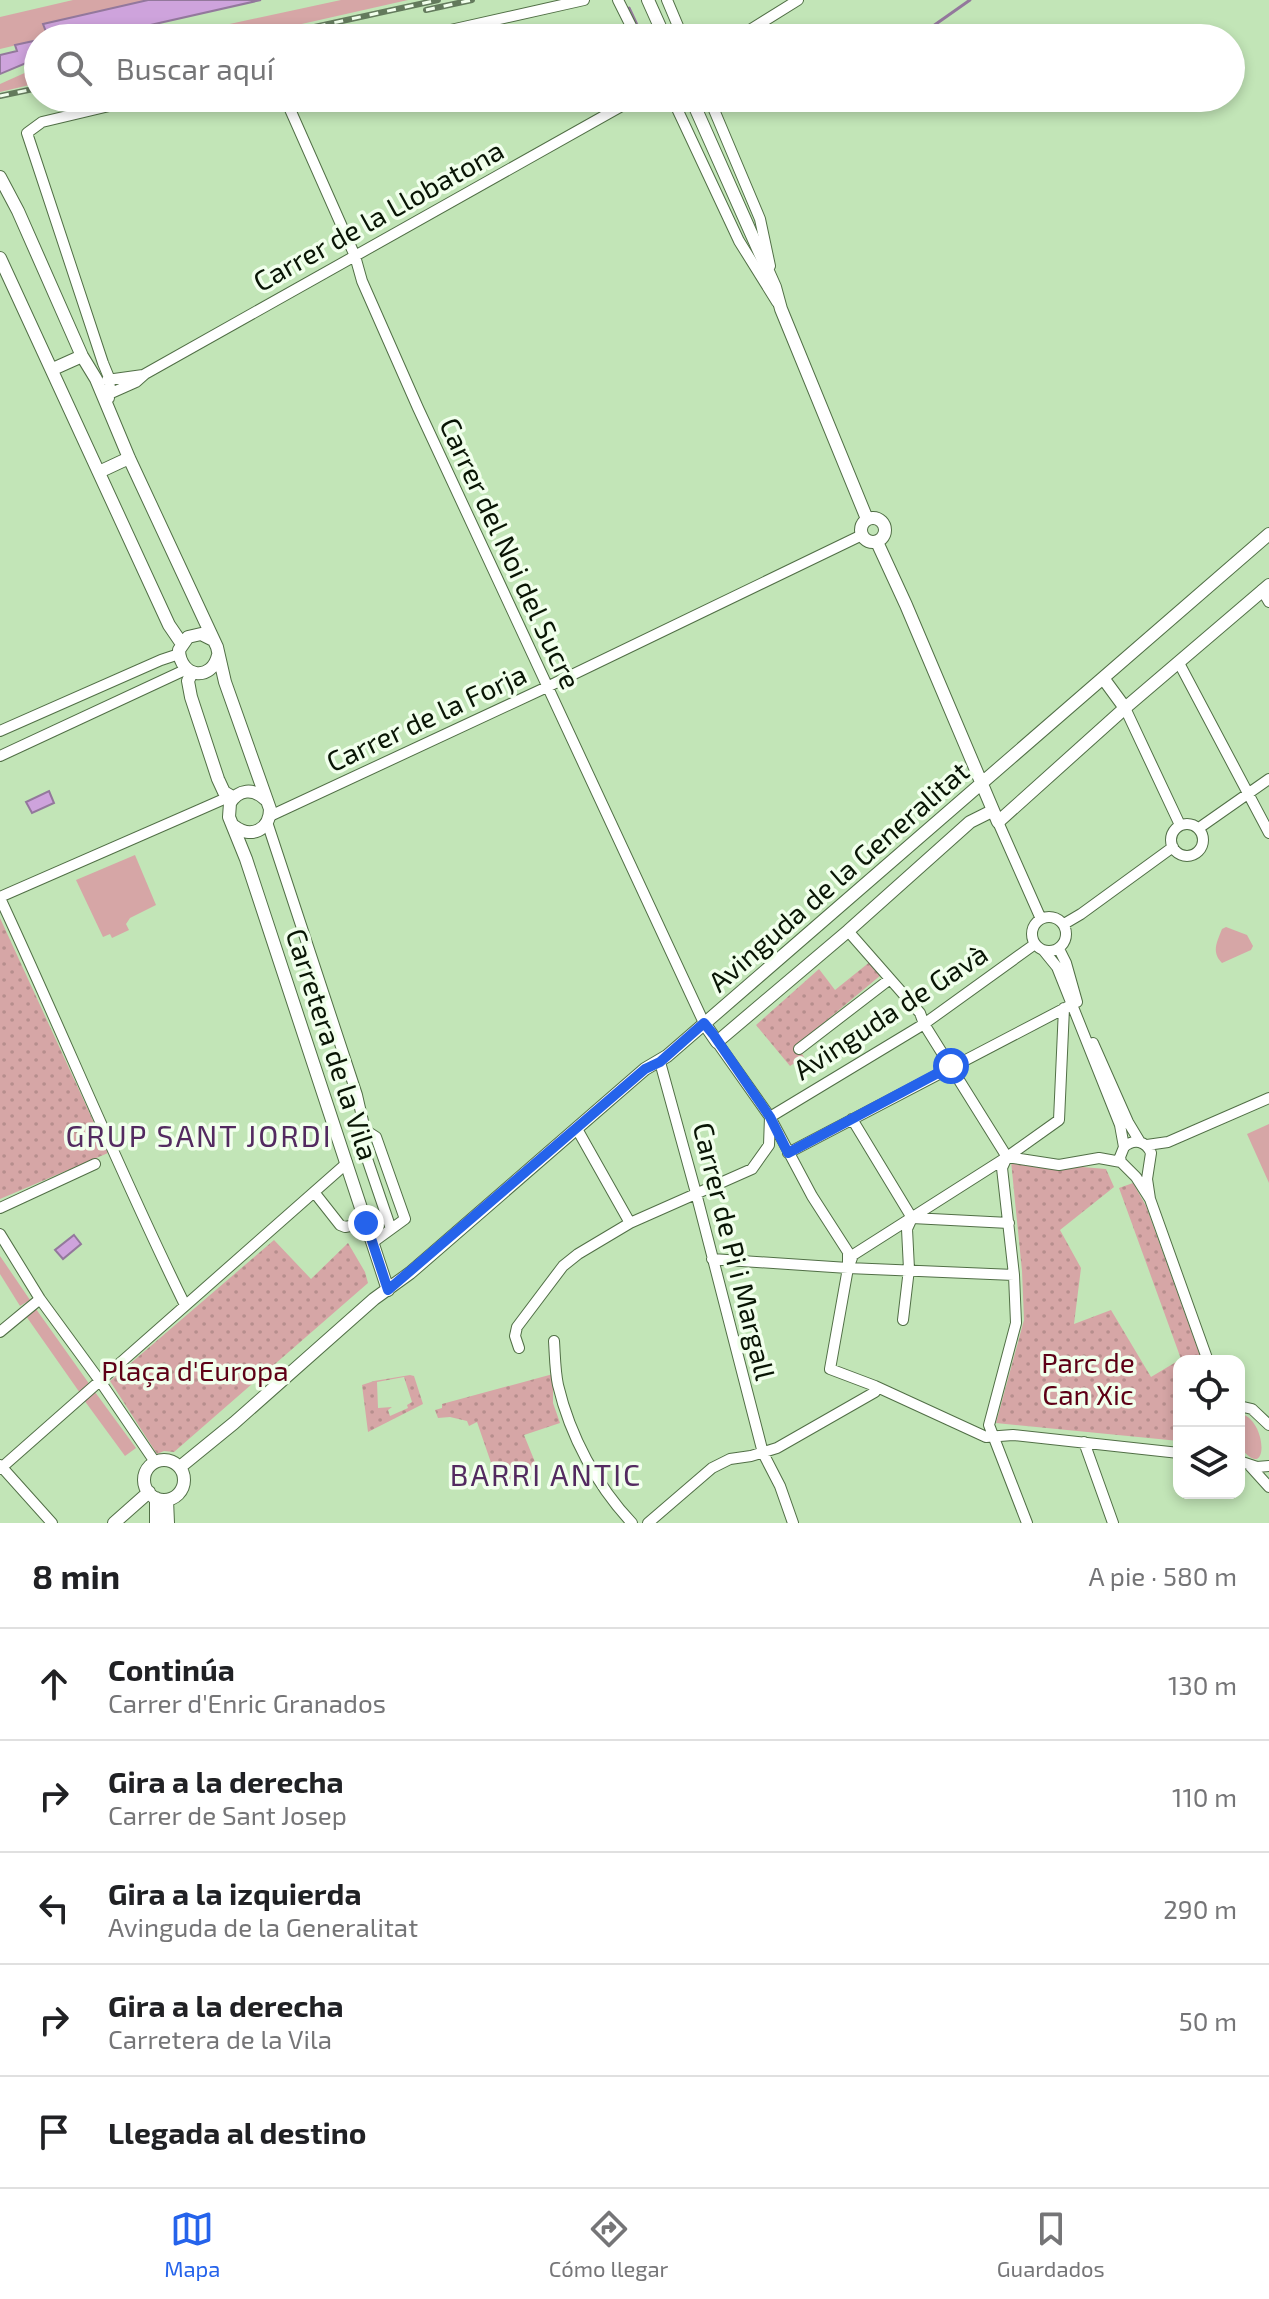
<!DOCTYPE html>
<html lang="es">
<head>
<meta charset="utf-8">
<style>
	:root { --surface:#fff; --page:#f6f6f6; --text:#202124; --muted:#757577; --line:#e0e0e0; --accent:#2563eb }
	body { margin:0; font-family:"Exo 2",sans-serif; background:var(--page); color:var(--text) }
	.controls { position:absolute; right:24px; bottom:24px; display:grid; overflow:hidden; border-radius:16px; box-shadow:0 4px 12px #0003 }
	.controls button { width:72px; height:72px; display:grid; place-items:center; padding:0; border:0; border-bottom:2px solid var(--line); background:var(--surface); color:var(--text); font:40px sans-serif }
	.stop { position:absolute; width:24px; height:24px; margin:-18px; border:6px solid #2563eb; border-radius:50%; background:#fff }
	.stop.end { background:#2563eb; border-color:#fff; box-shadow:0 2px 8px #0008 }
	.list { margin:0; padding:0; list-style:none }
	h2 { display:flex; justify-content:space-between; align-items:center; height:104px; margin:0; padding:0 32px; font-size:34px }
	h2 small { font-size:26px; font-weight:400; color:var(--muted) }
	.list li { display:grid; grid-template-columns:52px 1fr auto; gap:24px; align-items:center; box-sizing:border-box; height:112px; padding:0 32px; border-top:2px solid var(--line) }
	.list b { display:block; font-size:30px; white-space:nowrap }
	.list p { margin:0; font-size:26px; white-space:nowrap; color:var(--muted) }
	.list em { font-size:26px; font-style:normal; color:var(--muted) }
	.icon { flex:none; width:44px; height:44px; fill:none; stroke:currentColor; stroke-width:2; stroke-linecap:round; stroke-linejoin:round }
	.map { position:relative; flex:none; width:1269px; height:1523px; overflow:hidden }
	.search { position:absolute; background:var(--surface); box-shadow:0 4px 12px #0003; left:24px; right:24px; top:24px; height:88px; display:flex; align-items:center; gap:20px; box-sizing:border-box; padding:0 28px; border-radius:44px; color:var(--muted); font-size:30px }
	.sheet { height:664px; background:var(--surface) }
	nav { display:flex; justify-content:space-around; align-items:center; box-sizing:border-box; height:112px; border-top:2px solid var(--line); background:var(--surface); font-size:22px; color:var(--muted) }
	nav a { display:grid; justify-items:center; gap:4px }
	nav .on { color:var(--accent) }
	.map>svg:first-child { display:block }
	.green { fill:#d6a6a6 }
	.park { fill:url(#park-dots); fill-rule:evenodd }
	.water { fill:#cea3dc; stroke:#93789c; stroke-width:2 }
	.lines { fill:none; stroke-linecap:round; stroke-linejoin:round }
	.stream { stroke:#93789c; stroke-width:3 }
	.minor-casing { stroke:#516f46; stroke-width:12 }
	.tertiary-casing { stroke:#516f46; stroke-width:14 }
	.minor { stroke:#fff; stroke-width:10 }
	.tertiary { stroke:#fff; stroke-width:12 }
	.rail-casing { stroke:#637a5c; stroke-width:6 }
	.rail { stroke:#f1ffec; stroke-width:3; stroke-dasharray:9; stroke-linecap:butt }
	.route { stroke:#2563eb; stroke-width:10 }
	.labels { text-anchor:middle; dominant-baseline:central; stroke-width:7; stroke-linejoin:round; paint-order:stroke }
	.street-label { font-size:28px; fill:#091505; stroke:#f1ffec }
	.park-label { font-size:28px; fill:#5e0016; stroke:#f1ffec }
	.neighbourhood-label { font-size:30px; letter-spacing:2px; fill:#532a60; stroke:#f1ffec }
</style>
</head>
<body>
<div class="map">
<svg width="1269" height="1523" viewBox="0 0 1269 1523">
	<defs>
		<pattern id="park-dots" width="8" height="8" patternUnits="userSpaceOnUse" patternTransform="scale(2)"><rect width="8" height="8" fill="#d6a6a6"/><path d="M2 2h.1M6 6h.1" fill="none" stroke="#b68e8d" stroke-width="1.8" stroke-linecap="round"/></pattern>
	</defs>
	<rect width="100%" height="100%" fill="#c2e5b7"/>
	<path class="green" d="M73 0H148L48 23 52 36 38 38V40L0 49V17Z
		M341 0H408L239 38H165Z
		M38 67V83L0 92V84Z
		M135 855 156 905 130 918 126 924 129 930 112 938 110 934 103 937 76 880Z
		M1226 927 1247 935 1253 946 1251 950 1222 963C1211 952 1217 942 1222 929Z
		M1269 1124V1183L1247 1134Z
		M0 1256 30 1300 20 1306 0 1274Z
		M36 1309 90 1385 80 1393 26 1316Z
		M95 1392 136 1448 125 1456 84 1400Z
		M1239 1413C1269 1419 1269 1488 1239 1445Z"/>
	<path class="park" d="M0 918 108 1153 0 1199Z
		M871 961 881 975 797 1045 804 1057 790 1066 756 1025 819 969 835 990Z
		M1011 1161 1106 1169 1114 1187 1060 1230 1081 1268 1074 1324 1111 1310 1151 1377 1181 1359 1119 1188 1133 1183 1146 1206 1202 1361H1179V1441L996 1423 1024 1320 1022 1271Z
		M274 1240 311 1279 348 1243 365 1272 368 1283 174 1452 164 1451 157 1454 110 1381Z
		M553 1374V1403L560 1423 524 1435 535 1462 536 1471 498 1483 477 1422 469 1426 467 1421 450 1417 438 1418 435 1410 442 1408V1404Z
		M410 1375 414 1376 423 1404 368 1432 362 1385 374 1381ZM404 1377 412 1402 407 1405 408 1408 390 1416 388 1410 392 1407 378 1408 377 1382Z"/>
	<path class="water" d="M148 0H261L93 38H46L48 37 43 24Z
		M38 40V58L0 74V55L17 51 15 45Z
		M49 791 54 803 32 813 26 802Z
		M74 1235 81 1244 63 1259 55 1250Z"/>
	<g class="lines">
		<path class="stream" d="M629 8 637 25 653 34
			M916 38 970 0"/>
		<g class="minor-casing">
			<path id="minor" d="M618 0 637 38
				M667 0 683 38
				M415 38 584 0
				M737 38 798 0
				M285 98 355 256 362 281 418 408 704 1023
				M672 98 739 241 777 302
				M709 98 760 219 770 266
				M107 380 143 375
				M109 394 136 382 145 374 636 98
				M109 398 110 380 103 363 27 133 42 122 143 98
				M1262 590 1269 602
				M1179 663 1269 833
				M1125 708 1180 825
				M0 731 161 660 179 654
				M0 756 187 669
				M270 816 547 687 862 535
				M267 822 357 1095 365 1130 361 1141 391 1229
				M998 822 1041 919
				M1171 840a16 16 0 1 1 32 0a16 16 0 1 1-32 0Z
				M1199 828 1269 779
				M0 897 199 810 224 799 232 800
				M0 898C63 1033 119 1171 185 1305
				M1032 934a17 17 0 1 1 34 0a17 17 0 1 1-34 0Z
				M1064 924 1081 914 1173 847
				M848 931 920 1013 924 1024 1007 1157
				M1059 949 1066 963 1077 1002
				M1044 951 1057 967 1120 1125 1124 1147 1120 1157 1121 1162 1136 1177 1150 1199
				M717 1042 770 1117 812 1196 848 1252V1268L830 1369 875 1386 986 1437 1013 1435 1179 1453
				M1093 1043 1128 1122 1140 1142
				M799 1049 890 979
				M660 1062 696 1193 763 1453 780 1486 793 1523
				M852 1119 912 1218 907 1229 909 1269 903 1320
				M577 1129 630 1223
				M365 1130 376 1137 405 1219 372 1243
				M1147 1145 1168 1142 1269 1098
				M1124 1147C1134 1138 1146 1141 1151 1153L1147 1179 1150 1199 1208 1361
				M788 1153 1071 1005
				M1007 1157 1002 1168 1014 1275 1016 1323 989 1425 1027 1523
				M1007 1157 1059 1165 1099 1158 1121 1162
				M314 1192 340 1225 345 1227 366 1223
				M0 1208 95 1164
				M912 1218 1009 1223
				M0 1234 40 1299 100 1381 155 1462
				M712 1259 848 1268 1014 1275
				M849 1266 853 1255 1007 1157 1059 1120 1064 1008
				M0 1332 40 1299
				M554 1341C555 1356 555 1371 558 1385 570 1436 597 1486 632 1523
				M519 1348 515 1336 517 1327 563 1266 578 1254 630 1223 752 1169 769 1145 770 1117 924 1024 1035 944
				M1239 1406 1252 1409 1269 1425
				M1084 1442 1113 1523
				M1239 1461 1257 1467 1269 1466
				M0 1465 52 1523
				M1250 1466 1269 1487
				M0 1469 347 1163
				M648 1523 712 1468 730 1459 751 1456 777 1448 875 1392"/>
		</g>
		<g class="tertiary-casing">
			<path id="tertiary" d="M648 0 665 38
				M691 98 775 287 781 309 867 519
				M0 177 18 211 82 356 96 379 129 458 217 647 225 682 270 809C270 830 251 839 234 826
				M0 258 169 625 182 644
				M53 369 82 356
				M99 472 129 458
				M861 530a12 12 0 1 1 24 0a12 12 0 1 1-24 0Z
				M877 542 906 605 998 822 1125 708 1269 585
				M213 640 201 634 188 637 179 650C180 678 212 682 218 655
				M192 672 188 681 191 697 218 779 224 792 234 798
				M1103 678 1125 708
				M265 799C253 788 239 789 230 803L229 817 246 859 388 1290
				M704 1023 717 1042 848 931 970 822 992 811
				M144 1480a20 20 0 1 1 40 0a20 20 0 1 1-40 0Z
				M180 1467 234 1423 374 1299 410 1273 645 1069 667 1056 1269 534
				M156 1498V1523
				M167 1500 168 1523
				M114 1523 149 1492"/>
		</g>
		<use href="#minor" class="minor"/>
		<use href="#tertiary" class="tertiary"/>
		<g class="rail-casing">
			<path id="rail" d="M426 10 472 0
				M264 38 438 0
				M0 96 38 88"/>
		</g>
		<use href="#rail" class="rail"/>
	</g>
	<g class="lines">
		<path class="route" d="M366 1223 388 1290 645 1069 660 1062 704 1023 713 1034 770 1117 788 1153 951 1066"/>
	</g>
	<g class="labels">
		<g class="street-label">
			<text transform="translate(378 215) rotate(-29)">Carrer de la Llobatona</text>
			<text transform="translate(511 553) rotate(65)">Carrer del Noi del Sucre</text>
			<text transform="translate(426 717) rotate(-25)">Carrer de la Forja</text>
			<text transform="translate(838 876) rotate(-41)">Avinguda de la Generalitat</text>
			<text transform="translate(890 1011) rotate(-33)">Avinguda de Gavà</text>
			<text transform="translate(333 1044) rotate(72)">Carretera de la Vila</text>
			<text transform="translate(735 1251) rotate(76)">Carrer de Pi i Margall</text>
		</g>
		<g class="park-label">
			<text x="1088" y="1362">Parc de<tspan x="1088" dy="32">Can Xic</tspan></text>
			<text x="195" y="1370">Plaça d'Europa</text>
		</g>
		<g class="neighbourhood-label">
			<text x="199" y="1135">GRUP SANT JORDI</text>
			<text x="546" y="1474">BARRI ANTIC</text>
		</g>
	</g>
</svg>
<div class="controls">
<button><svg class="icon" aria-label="locate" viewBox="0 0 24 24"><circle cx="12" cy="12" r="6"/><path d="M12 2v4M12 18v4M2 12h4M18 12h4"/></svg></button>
<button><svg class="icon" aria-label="layers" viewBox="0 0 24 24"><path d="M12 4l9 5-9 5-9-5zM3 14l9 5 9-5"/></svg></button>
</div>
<div class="stop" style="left:951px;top:1066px"></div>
<div class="stop end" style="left:366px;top:1223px"></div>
<div class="search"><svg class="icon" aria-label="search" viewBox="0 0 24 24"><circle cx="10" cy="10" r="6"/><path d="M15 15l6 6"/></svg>Buscar aquí</div>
</div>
<section class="sheet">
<h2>8 min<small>A pie · 580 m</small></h2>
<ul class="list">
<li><svg class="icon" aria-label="ahead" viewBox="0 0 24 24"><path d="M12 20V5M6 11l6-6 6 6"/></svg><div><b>Continúa</b><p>Carrer d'Enric Granados</p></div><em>130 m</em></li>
<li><svg class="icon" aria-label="right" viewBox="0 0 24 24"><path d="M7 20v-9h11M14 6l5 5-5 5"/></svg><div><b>Gira a la derecha</b><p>Carrer de Sant Josep</p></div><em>110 m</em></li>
<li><svg class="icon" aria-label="left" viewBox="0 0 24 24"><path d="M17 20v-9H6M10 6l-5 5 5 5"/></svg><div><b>Gira a la izquierda</b><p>Avinguda de la Generalitat</p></div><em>290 m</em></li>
<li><svg class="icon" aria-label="right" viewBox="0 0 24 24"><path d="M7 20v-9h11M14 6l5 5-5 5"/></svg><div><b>Gira a la derecha</b><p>Carretera de la Vila</p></div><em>50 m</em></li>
<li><svg class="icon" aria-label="arrive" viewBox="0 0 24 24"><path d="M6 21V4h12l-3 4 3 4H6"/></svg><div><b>Llegada al destino</b></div></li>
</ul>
</section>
<nav>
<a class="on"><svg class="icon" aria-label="map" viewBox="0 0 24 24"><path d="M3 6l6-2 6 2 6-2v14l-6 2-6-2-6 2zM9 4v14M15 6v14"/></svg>Mapa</a>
<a><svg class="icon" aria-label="directions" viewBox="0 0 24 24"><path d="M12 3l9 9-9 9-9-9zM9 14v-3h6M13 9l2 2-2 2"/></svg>Cómo llegar</a>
<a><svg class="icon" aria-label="saved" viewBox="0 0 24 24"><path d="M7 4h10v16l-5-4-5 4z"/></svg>Guardados</a>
</nav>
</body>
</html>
